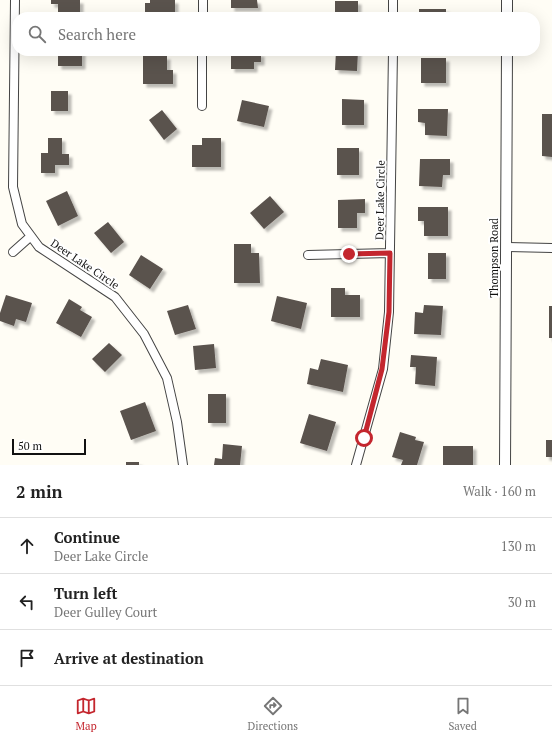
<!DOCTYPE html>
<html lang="en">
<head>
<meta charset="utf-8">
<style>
	:root { --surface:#fff; --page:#f6f6f6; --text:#222; --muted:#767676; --line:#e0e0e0; --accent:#c4262e }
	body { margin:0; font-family:"PT Serif",serif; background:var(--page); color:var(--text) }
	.scale { position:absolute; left:12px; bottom:10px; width:74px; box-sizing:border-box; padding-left:4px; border:2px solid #111; border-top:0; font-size:11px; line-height:14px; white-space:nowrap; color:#111; -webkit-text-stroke:3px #fff; paint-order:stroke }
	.stop { position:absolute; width:12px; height:12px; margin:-9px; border:3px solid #c4262e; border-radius:50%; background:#fff }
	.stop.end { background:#c4262e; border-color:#fff; box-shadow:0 1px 4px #0008 }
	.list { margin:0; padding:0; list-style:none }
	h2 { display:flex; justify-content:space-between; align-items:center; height:52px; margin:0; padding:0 16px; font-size:17px }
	h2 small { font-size:13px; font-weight:400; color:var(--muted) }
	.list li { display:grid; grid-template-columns:26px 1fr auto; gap:12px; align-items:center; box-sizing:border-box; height:56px; padding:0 16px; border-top:1px solid var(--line) }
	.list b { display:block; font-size:15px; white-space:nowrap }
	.list p { margin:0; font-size:13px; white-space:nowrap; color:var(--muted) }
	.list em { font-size:13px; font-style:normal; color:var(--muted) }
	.icon { flex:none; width:22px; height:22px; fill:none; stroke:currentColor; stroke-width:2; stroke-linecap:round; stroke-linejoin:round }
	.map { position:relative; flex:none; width:552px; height:465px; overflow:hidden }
	.search { position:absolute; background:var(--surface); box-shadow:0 4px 16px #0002; left:12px; right:12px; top:12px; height:44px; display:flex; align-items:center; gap:10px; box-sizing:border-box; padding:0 14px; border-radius:16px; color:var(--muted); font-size:15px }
	.sheet { height:220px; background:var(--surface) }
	nav { display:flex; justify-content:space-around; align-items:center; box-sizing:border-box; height:56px; border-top:1px solid var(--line); background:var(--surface); font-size:11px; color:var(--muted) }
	nav a { display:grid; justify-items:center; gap:2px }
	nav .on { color:var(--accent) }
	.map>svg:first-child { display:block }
	.building { fill:#5a524d; filter:url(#shadow) }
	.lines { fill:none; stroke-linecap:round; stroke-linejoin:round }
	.minor-casing { stroke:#444; stroke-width:10 }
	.tertiary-casing { stroke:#444; stroke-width:12 }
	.minor { stroke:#fff; stroke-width:8 }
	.tertiary { stroke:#fff; stroke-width:10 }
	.route { stroke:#c4262e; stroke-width:5 }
	.labels { text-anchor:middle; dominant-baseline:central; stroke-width:4; stroke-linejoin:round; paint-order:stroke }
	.street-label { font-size:11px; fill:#111; stroke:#fff }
</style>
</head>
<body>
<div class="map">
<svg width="552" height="465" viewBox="0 0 552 465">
	<defs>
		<filter id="shadow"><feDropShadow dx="3.5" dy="3.5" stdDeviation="1" flood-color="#0004"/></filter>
	</defs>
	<rect width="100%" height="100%" fill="#fffdf5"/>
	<path class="building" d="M51 0H80V17H58V4H51Z
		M150 0H175V17H145V3H150Z
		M231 0H257L258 8H231Z
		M335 1H358V17H335Z
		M419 9H446V17H419Z
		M58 51H82V66H58Z
		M231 51H254V53H261V62H254V69H231Z
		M336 51H358L357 71 335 70Z
		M143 56H167V70H173V84H143Z
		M421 58H446V83H421Z
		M51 91H68V111H51Z
		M342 99 364 100V125H342Z
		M242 100 269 106 264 127 237 121Z
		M418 109H448L447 136 425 135V123L418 122Z
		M162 110 177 129 164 140 149 120Z
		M542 114H552V157L542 156Z
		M48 138H62V154H69V165H55V173H41V153H48Z
		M202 138H221V167H192V145H202Z
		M337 148H359V175H337Z
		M420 159H450V175H443L442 187 419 186Z
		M67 191 78 216 58 226 46 201Z
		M270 196 284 212 264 229 250 213Z
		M365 199V213H357V228H338V200Z
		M418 207H448V236H424V221H418Z
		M108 222 124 242 111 253 94 233Z
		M234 244H251V253H259L260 283H234Z
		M428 253H446V279H428Z
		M141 255 163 269 150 289 129 275Z
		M331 288H345V295H360V317H331Z
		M6 295 32 303 26 322 16 319 14 326 0 321V313Z
		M277 296 307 303 301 329 271 321Z
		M69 299 82 307 80 310 92 317 81 337 56 323Z
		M188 305 196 329 175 335 167 311Z
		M424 305 443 306 441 335 414 334 415 312 423 313Z
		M549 306H552V338H549Z
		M109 343 122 355 105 372 92 359Z
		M214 344 216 368 195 370 193 346Z
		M411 355 437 357 435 386 415 384 416 367H410Z
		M321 359 348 365 343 392 307 384 310 368 318 370Z
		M208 394H226V423H208Z
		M145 402 156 431 131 440 120 411Z
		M309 414 336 422 327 451 300 443Z
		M400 432 416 437 415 440 424 442 417 465H401L403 460 392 457Z
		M546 440H552V457H546Z
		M223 444 242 446 240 465H214L215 458 222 459Z
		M443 446H473V465H443Z
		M126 462H139V465H126Z"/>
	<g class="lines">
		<g class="minor-casing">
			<path id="minor" d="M15 0 13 187 22 224 39 247 115 297 144 334 167 378 177 422 183 465
				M203 17V0
				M393 17V0
				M202 106V51
				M506 247 552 248
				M13 252 31 236
				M308 255 390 253
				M356 465 383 369 389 312 393 51"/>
		</g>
		<g class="tertiary-casing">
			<path id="tertiary" d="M507 17V0
				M505 465 507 51"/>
		</g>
		<use href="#minor" class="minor"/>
		<use href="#tertiary" class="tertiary"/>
	</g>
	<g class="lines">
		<path class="route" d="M349 254 390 253 389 312 382 369 364 438"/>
	</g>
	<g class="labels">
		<g class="street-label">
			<text transform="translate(380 200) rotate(-89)">Deer Lake Circle</text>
			<text transform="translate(494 258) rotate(-90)">Thompson Road</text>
			<text transform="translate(85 264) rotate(34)">Deer Lake Circle</text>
		</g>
	</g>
</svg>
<div class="scale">50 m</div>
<div class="stop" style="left:364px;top:438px"></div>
<div class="stop end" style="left:349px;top:254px"></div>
<div class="search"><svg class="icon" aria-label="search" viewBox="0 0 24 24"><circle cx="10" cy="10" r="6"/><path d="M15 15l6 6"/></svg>Search here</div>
</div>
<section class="sheet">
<h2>2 min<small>Walk · 160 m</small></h2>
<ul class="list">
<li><svg class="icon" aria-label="ahead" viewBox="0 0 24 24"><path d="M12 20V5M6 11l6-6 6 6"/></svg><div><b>Continue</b><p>Deer Lake Circle</p></div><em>130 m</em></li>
<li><svg class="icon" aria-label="left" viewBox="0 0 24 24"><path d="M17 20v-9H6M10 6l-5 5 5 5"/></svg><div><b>Turn left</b><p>Deer Gulley Court</p></div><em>30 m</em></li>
<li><svg class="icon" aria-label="arrive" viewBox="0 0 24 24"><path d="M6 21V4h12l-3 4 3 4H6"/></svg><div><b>Arrive at destination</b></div></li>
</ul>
</section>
<nav>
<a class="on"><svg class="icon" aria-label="map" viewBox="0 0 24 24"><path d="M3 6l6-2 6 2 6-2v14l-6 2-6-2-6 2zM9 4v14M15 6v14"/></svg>Map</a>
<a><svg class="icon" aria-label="directions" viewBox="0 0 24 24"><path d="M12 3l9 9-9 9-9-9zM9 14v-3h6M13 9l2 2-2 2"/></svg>Directions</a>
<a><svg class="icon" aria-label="saved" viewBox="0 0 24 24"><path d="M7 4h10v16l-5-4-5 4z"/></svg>Saved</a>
</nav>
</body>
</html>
